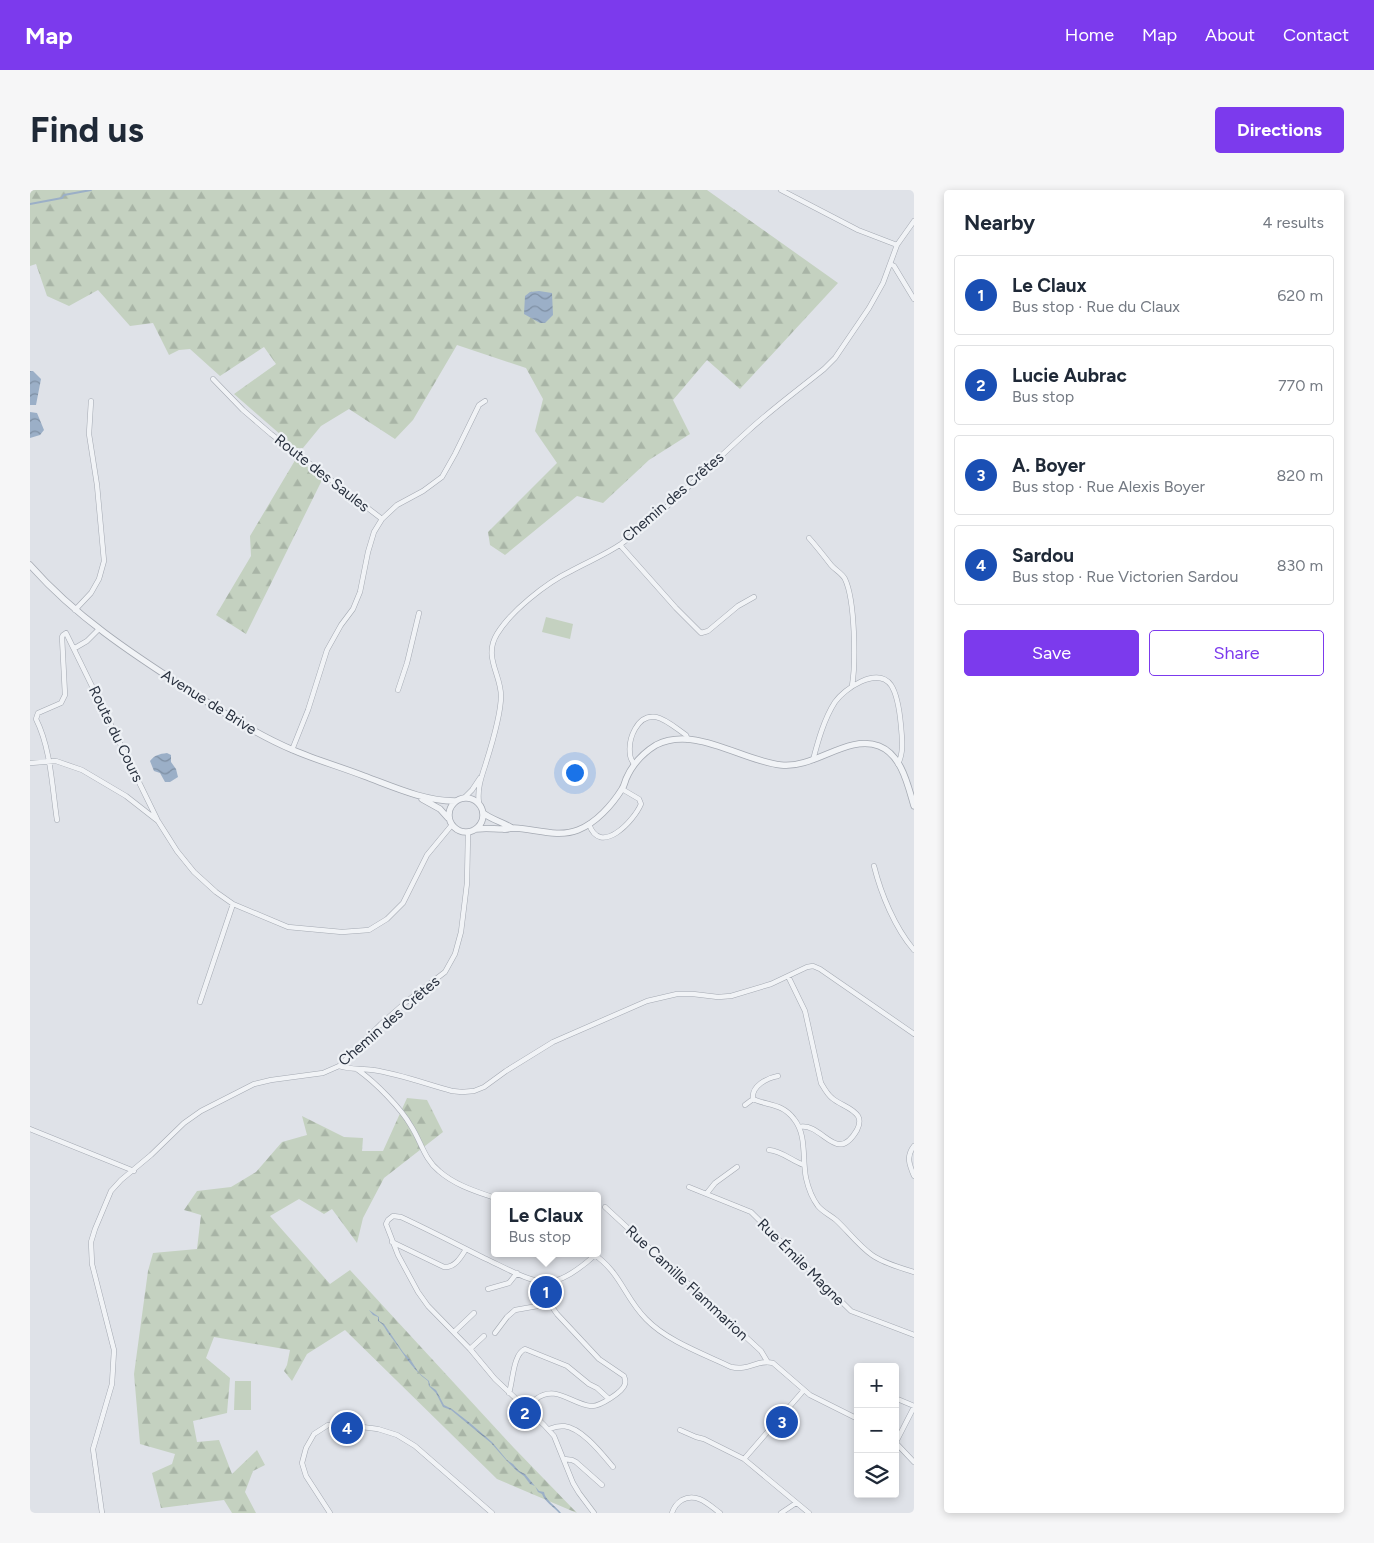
<!DOCTYPE html>
<html lang="en">
<head>
<meta charset="utf-8">
<style>
	:root { --surface:#fff; --page:#f6f6f7; --text:#1f2937; --muted:#747a83; --line:#e0e1e3; --accent:#7c3aed }
	body { margin:0; font-family:Figtree,sans-serif; background:var(--page); color:var(--text) }
	.controls { position:absolute; right:15px; bottom:15px; display:grid; overflow:hidden; border-radius:5px; box-shadow:0 2px 8px #0003 }
	.controls button { width:45px; height:45px; display:grid; place-items:center; padding:0; border:0; border-bottom:1px solid var(--line); background:var(--surface); color:var(--text); font:25px sans-serif }
	.you { position:absolute; left:544px; top:582px; width:18px; height:18px; margin:-12px; border:4px solid #fff; border-radius:50%; background:#1a73e8; box-shadow:0 0 0 8px #1a73e833 }
	.badge { display:grid; place-items:center; width:32px; height:32px; border-radius:50%; background:var(--accent); color:#fff; font-size:16px; font-weight:700 }
	.pin { position:absolute; translate:-50% -50%; border:2px solid #fff; box-shadow:0 1px 5px #0006 }
	.popup { position:absolute; left:461px; top:1002px; width:110px; height:65px; box-sizing:border-box; display:grid; place-content:center; border-radius:5px; background:var(--surface); filter:drop-shadow(0 1px 4px #0005); font-size:16px; white-space:nowrap; color:var(--muted) }
	.popup b { font-size:19px; color:var(--text) }
	.popup::after { content:''; position:absolute; left:50%; top:100%; margin-left:-10px; border:10px solid transparent; border-top-color:var(--surface) }
	.list { margin:0; padding:0; list-style:none }
	h2 { display:flex; justify-content:space-between; align-items:center; height:65px; margin:0; padding:0 20px; font-size:21px }
	h2 small { font-size:16px; font-weight:400; color:var(--muted) }
	.list li { display:grid; grid-template-columns:32px 1fr auto; gap:15px; align-items:center; box-sizing:border-box; height:80px; margin:0 10px 10px; padding:0 10px; border:1px solid var(--line); border-radius:5px }
	.list b { display:block; font-size:19px; white-space:nowrap }
	.list p { margin:0; font-size:16px; white-space:nowrap; color:var(--muted) }
	.list em { font-size:16px; font-style:normal; color:var(--muted) }
	.actions { display:flex; gap:10px; padding:15px 20px }
	.actions a { flex:1; padding:11px 0; border:1px solid var(--accent); border-radius:5px; text-align:center; font-size:18px; color:var(--accent) }
	.actions .main { background:var(--accent); color:#fff }
	.icon { flex:none; width:28px; height:28px; fill:none; stroke:currentColor; stroke-width:2; stroke-linecap:round; stroke-linejoin:round }
	.map { position:relative; flex:none; width:884px; height:1323px; overflow:hidden; border-radius:5px }
	header { display:flex; align-items:center; gap:30px; box-sizing:border-box; height:70px; padding:0 25px; background:var(--accent); color:#fff }
	header strong { font-size:24px }
	nav { display:flex; gap:28px; margin-inline-start:auto; font-size:18px }
	.intro { display:flex; align-items:center; justify-content:space-between; box-sizing:border-box; height:120px; padding:0 30px }
	h1 { margin:0; font-size:35px }
	.button { padding:12px 22px; border-radius:5px; background:var(--accent); color:#fff; font-size:18px; font-weight:700 }
	main { display:flex; gap:30px; padding:0 30px }
	aside { flex:1; background:var(--surface); border-radius:5px; box-shadow:0 2px 8px #0003 }
	.map>svg:first-child { display:block }
	.forest { fill:url(#forest-firs) }
	.pitch { fill:#c4d1c0 }
	.water { fill:url(#water-waves) }
	.lines { fill:none; stroke-linecap:round; stroke-linejoin:round }
	.stream { stroke:#9bafc7; stroke-width:2 }
	.minor-casing { stroke:#a4a9b2; stroke-width:5.5 }
	.tertiary-casing { stroke:#a4a9b2; stroke-width:7 }
	.minor { stroke:#f1f3f6; stroke-width:4.5 }
	.tertiary { stroke:#f1f3f6; stroke-width:5.5 }
	.labels { text-anchor:middle; dominant-baseline:central; stroke-width:4.5; stroke-linejoin:round; paint-order:stroke }
	.street-label { font-size:15px; fill:#28303e; stroke:#eef1f5 }
</style>
</head>
<body>
<header>
<strong>Map</strong>
<nav><a>Home</a><a>Map</a><a>About</a><a>Contact</a></nav>
</header>
<div class="intro"><h1>Find us</h1><a class="button">Directions</a></div>
<main>
<div class="map">
<svg width="884" height="1323" viewBox="0 0 884 1323">
	<defs>
		<pattern id="forest-firs" width="22" height="20" patternUnits="userSpaceOnUse" patternTransform="scale(1.25)"><rect width="22" height="20" fill="#c4d1c0"/><path d="M5 1l3.5 6h-7zM16 11l3.5 6h-7z" fill="#a8b4a6"/></pattern>
		<pattern id="water-waves" width="16" height="10" patternUnits="userSpaceOnUse" patternTransform="scale(1.25)"><rect width="16" height="10" fill="#9bafc7"/><path d="M0 5q4-4 8 0t8 0" fill="none" stroke="#7e8fa3"/></pattern>
	</defs>
	<rect width="100%" height="100%" fill="#dfe2e8"/>
	<path class="forest" d="M0 0H677L808 93 710 199 677 170 643 210 660 244 619 270 573 313 547 306 475 365 460 355 458 342 527 273 505 241 513 209 496 178 427 155 383 230 365 249 319 219 291 236 273 258H266L204 204 246 174 234 157 190 186 160 159 149 160 139 165 123 133 100 136 68 100 39 116 17 106 6 74 0 76Z
		M267 267 292 290 216 444 186 425 221 366 220 346Z
		M377 908 397 910 413 942 354 988 333 1028 327 1053 302 1019 294 1024 269 1009 240 1026 300 1094 320 1080 484 1258 547 1323 467 1289 315 1140 277 1164 262 1191 254 1181 257 1175 260 1160 184 1147 176 1168 200 1188 197 1223 163 1231 167 1252 189 1250 202 1284 227 1260 235 1275 223 1281 215 1302 226 1323H202L194 1310 131 1318 122 1283 142 1274 145 1264 110 1254 104 1184 118 1081 123 1063 167 1059 171 1025 154 1020 167 1001 201 997 226 982 252 952 277 945 272 926 314 947 333 948 332 961H353Z"/>
	<path class="pitch" d="M516 427 543 434 540 449 512 442Z
		M205 1191H221V1220H204Z"/>
	<path class="water" d="M509 101 522 103 523 125 515 133H510L494 124 495 106 500 102Z
		M0 181H3L11 189 6 215H0Z
		M0 222 7 223 14 240 10 245 0 248Z
		M137 563 141 565V572L146 579 148 587 140 592H135L130 583 124 581 120 571C125 565 129 564 137 563Z
		M339 1120 349 1127V1131L354 1134 373 1162 382 1172 389 1183 399 1191 400 1196 406 1200 414 1215 422 1219 440 1233 462 1252 477 1270 483 1274 489 1281 495 1284 509 1301 514 1302C515 1310 526 1316 531 1323H529C524 1317 514 1311 512 1304L508 1302 505 1296 500 1294 494 1286 487 1281 476 1270 461 1253 421 1220 413 1217 406 1203 399 1196 398 1191C381 1179 371 1159 358 1143 355 1138 353 1134 348 1131V1127L343 1125Z"/>
	<g class="lines">
		<path class="stream" d="M0 14 32 8 34 5 61 0"/>
		<g class="minor-casing">
			<path id="minor" d="M751 0 828 40 867 55
				M860 74 864 76 884 109
				M183 189 213 220 241 244 352 329 344 342 338 362 330 402 323 419 311 435 297 460 278 520 262 560
				M352 329 367 315 393 301 412 287 425 264 449 215 455 211
				M779 348C787 357 794 366 801 375 805 380 812 383 815 389 825 410 826 472 822 496
				M590 355 646 418 671 443 678 441 708 416 724 407
				M45 420 61 403 69 389 74 371 67 295 59 244 61 211
				M45 458 57 451 69 439
				M368 500 377 473 389 423
				M783 570C788 551 794 529 805 512 814 499 847 476 861 495 867 504 870 525 871 536 872 549 874 562 868 574
				M0 573 26 571 52 580 96 606 128 631 147 661 164 682 186 702 203 714 258 737 312 742 339 740 357 729 373 713 397 665 421 636
				M604 574C602 571 600 567 600 564 598 549 607 524 626 527 636 529 647 539 656 545L658 550
				M435 607 442 600 450 588
				M449 613C447 600 451 588 455 576 461 557 471 526 471 506 471 484 453 467 467 444 481 421 516 393 541 381 557 372 575 365 591 354 636 321 676 279 718 241 742 219 768 200 794 179L805 168 839 118 853 93 867 55 884 31
				M27 630C22 597 21 559 6 529L8 523 31 513 35 505 32 447 33 445 36 443 127 629
				M559 634C570 667 604 631 611 614L609 609 592 599
				M844 676C851 704 865 738 884 760
				M758 786 775 821 791 893C794 898 797 904 802 908 810 915 822 917 828 926 831 931 829 936 827 940 806 976 793 932 769 937
				M170 812 203 714
				M309 876C321 880 332 878 343 880 370 884 396 894 422 901L432 902 444 901 454 897 476 881 523 852 617 811 647 804H663L688 807 701 806 741 794 777 777 783 776 790 779 884 844
				M328 880C345 892 371 918 381 936 391 951 394 969 409 981 425 995 445 1001 465 1008
				M748 886C737 888 721 896 723 909 738 916 752 913 764 929 777 945 772 968 776 988 778 997 782 1008 788 1016 793 1022 800 1025 806 1030 818 1041 828 1055 842 1065 853 1073 871 1078 884 1082
				M715 915 723 909
				M0 939 104 981
				M884 956C876 966 879 974 884 986
				M739 960C752 961 762 971 774 975
				M659 997 721 1022 821 1121 884 1145
				M677 1003 685 993 707 977
				M575 1017 731 1161 737 1171
				M362 1052 414 1077C425 1078 431 1067 436 1059
				M562 1063C591 1082 594 1107 616 1129 637 1151 674 1164 701 1177 720 1181 727 1169 743 1173L780 1205 828 1229
				M458 1099 479 1093 487 1083
				M424 1142 444 1123
				M465 1143 477 1127 485 1120 519 1114
				M440 1159 454 1146
				M479 1203C483 1191 483 1164 495 1159L537 1176 559 1194 567 1198 579 1209
				M865 1208 884 1216
				M502 1224 506 1209C526 1194 541 1214 561 1216 569 1217 593 1202 595 1194 596 1190 595 1190 594 1186L569 1169 527 1124 515 1107 513 1100V1092
				M519 1239C524 1237 529 1236 534 1236 552 1238 572 1264 583 1277
				M650 1240 666 1247 674 1249 714 1269 779 1323
				M865 1252 884 1272
				M866 1252 884 1217
				M534 1269 542 1270 546 1272 572 1295
				M714 1269 774 1200
				M72 1323 63 1259 82 1194 84 1160 62 1074 61 1052 65 1039 81 1001 91 990 121 965 154 933 171 921 224 894 241 890 293 883 309 876 351 834 376 812 415 782 425 764 431 742 437 693 438 643
				M300 1323 276 1286 272 1273 276 1258 284 1244 298 1235 308 1234 348 1239 367 1245 385 1256 462 1323
				M564 1323 549 1303 543 1293 524 1246 514 1235 465 1189 440 1159 398 1116 388 1102 368 1065 356 1034 358 1030 363 1026 371 1027C399 1040 426 1054 454 1068 470 1075 502 1094 519 1092 536 1090 553 1076 565 1065
				M642 1323C644 1317 647 1313 652 1310 667 1302 679 1315 690 1323
				M751 1323 766 1313"/>
		</g>
		<g class="tertiary-casing">
			<path id="tertiary" d="M0 375C45 426 101 463 157 499 191 521 225 544 263 560 286 570 311 577 334 586 364 597 394 611 425 611
				M419 625a17 17 0 1 1 34 0a17 17 0 1 1-34 0Z
				M392 609 410 619 418 628
				M453 623C462 630 473 632 482 638
				M447 639C456 638 464 639 473 639 477 640 480 638 484 638 505 639 528 648 548 640 566 633 582 615 592 599 594 596 595 592 596 589 602 575 613 563 626 555 665 535 712 571 751 575 784 579 818 544 849 556 872 565 878 596 884 616"/>
		</g>
		<use href="#minor" class="minor"/>
		<use href="#tertiary" class="tertiary"/>
	</g>
	<g class="labels">
		<g class="street-label">
			<text transform="translate(292 283) rotate(38)">Route des Saules</text>
			<text transform="translate(643 307) rotate(-41)">Chemin des Crêtes</text>
			<text transform="translate(179 512) rotate(32)">Avenue de Brive</text>
			<text transform="translate(86 544) rotate(64)">Route du Cours</text>
			<text transform="translate(359 831) rotate(-41)">Chemin des Crêtes</text>
			<text transform="translate(771 1072) rotate(45)">Rue Émile Magne</text>
			<text transform="translate(657 1093) rotate(43)">Rue Camille Flammarion</text>
		</g>
	</g>
</svg>
<div class="controls">
<button>+</button>
<button>−</button>
<button><svg class="icon" aria-label="layers" viewBox="0 0 24 24"><path d="M12 4l9 5-9 5-9-5zM3 14l9 5 9-5"/></svg></button>
</div>
<div class="you"></div>
<div class="pin badge" style="left:516px;top:1102px;background:#1a4fb4">1</div>
<div class="popup"><b>Le Claux</b>Bus stop</div>
<div class="pin badge" style="left:495px;top:1223px;background:#1a4fb4">2</div>
<div class="pin badge" style="left:752px;top:1232px;background:#1a4fb4">3</div>
<div class="pin badge" style="left:317px;top:1238px;background:#1a4fb4">4</div>
</div>
<aside>
<h2>Nearby<small>4 results</small></h2>
<ul class="list">
<li><span class="badge" style="background:#1a4fb4">1</span><div><b>Le Claux</b><p>Bus stop · Rue du Claux</p></div><em>620 m</em></li>
<li><span class="badge" style="background:#1a4fb4">2</span><div><b>Lucie Aubrac</b><p>Bus stop</p></div><em>770 m</em></li>
<li><span class="badge" style="background:#1a4fb4">3</span><div><b>A. Boyer</b><p>Bus stop · Rue Alexis Boyer</p></div><em>820 m</em></li>
<li><span class="badge" style="background:#1a4fb4">4</span><div><b>Sardou</b><p>Bus stop · Rue Victorien Sardou</p></div><em>830 m</em></li>
</ul>
<div class="actions"><a class="main">Save</a><a>Share</a></div>
</aside>
</main>
</body>
</html>
